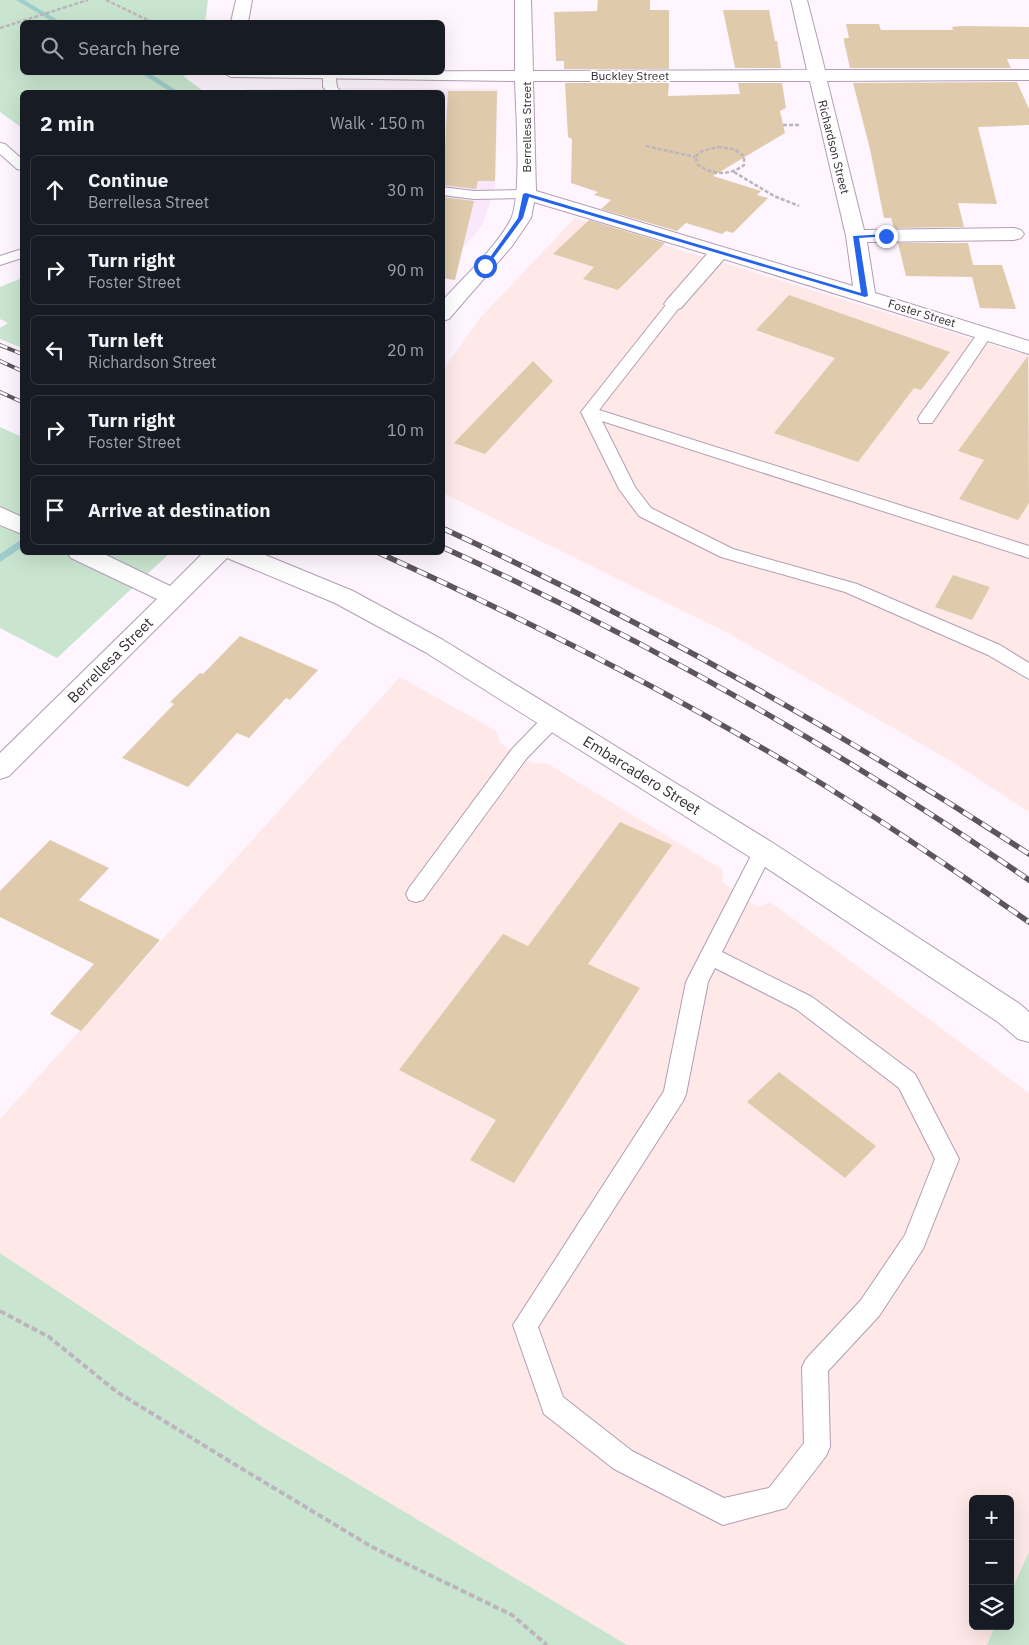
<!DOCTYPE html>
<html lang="en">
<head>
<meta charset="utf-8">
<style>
	:root { --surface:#171b24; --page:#242831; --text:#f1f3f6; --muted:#9ea1a6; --line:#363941 }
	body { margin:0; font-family:"IBM Plex Sans",sans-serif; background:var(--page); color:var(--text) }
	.controls { position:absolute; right:15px; bottom:15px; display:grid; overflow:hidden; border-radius:8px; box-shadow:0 5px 20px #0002 }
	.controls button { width:45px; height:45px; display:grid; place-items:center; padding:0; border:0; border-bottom:1px solid var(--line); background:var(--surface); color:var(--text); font:25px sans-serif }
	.stop { position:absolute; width:15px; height:15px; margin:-11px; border:4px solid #2563eb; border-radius:50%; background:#fff }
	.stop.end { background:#2563eb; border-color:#fff; box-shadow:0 1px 5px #0008 }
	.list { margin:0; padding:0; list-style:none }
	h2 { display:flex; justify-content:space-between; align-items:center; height:65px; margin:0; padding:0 20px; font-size:21px }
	h2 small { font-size:16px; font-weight:400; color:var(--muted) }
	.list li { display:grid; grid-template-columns:32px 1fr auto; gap:15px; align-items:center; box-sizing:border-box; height:70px; margin:0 10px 10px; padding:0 10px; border:1px solid var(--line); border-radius:8px }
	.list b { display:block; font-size:19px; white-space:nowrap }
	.list p { margin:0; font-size:16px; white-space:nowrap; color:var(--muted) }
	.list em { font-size:16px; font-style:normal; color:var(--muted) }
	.icon { flex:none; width:28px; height:28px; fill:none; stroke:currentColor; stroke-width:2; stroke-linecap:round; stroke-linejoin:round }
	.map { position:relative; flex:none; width:1029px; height:1645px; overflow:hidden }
	.search { position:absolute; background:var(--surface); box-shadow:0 5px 20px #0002; left:20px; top:20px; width:425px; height:55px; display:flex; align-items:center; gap:12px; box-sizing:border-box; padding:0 18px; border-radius:8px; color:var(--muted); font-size:19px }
	.panel { position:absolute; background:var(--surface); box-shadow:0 5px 20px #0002; left:20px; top:90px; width:425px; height:465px; border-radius:8px }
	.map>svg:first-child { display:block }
	.built { fill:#f9e8fb }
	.industrial { fill:#fee8e8 }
	.green { fill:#c9e5cf }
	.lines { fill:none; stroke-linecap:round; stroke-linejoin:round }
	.stream { fill:#a0cccc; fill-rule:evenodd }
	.building { fill:#dfcaac }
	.lane-casing { stroke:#b29db5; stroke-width:2 }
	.street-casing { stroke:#b29db5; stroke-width:2 }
	.path-far1 { stroke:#bdb5be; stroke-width:2.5; stroke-dasharray:4 2; stroke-linecap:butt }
	.path { stroke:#bdb5be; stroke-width:4; stroke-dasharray:6 3; stroke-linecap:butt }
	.lane { fill:#fff; fill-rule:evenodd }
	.street { fill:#fff; fill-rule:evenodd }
	.rail-far1-casing { stroke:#5d555e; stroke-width:4 }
	.rail-casing { stroke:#5d555e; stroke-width:5.5 }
	.rail-far1 { stroke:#fff; stroke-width:2.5; stroke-dasharray:8; stroke-linecap:butt }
	.rail { stroke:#fff; stroke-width:4; stroke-dasharray:11; stroke-linecap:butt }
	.route { fill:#2563eb }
	.labels { text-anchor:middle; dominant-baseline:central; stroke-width:4; stroke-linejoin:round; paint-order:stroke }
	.far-street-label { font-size:12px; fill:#352d36; stroke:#fff }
	.street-label { font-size:15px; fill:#352d36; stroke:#fff }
</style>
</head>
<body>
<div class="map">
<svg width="1029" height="1645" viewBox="0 0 1029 1645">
	<rect width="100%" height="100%" fill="#fef5ff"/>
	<path class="built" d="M374 88 498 89 495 186 483 224 443 272 442 92H244L243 89Z"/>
	<path class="industrial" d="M575 218 1022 354 1029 345V812L951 761 728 633 443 493V370L480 318Z
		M400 677 496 731 500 743 533 763 548 764 723 870 722 882 758 907 770 902 1029 1093V1552L1010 1593V1499H973V1626H995L987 1645H627L263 1427 0 1253V1119Z"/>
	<path class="green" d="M0 0H208L205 22H22V72L197 73V74L183 76 202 90H229L230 92H22V128L0 112Z
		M22 278V348L0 339V328L8 323 0 319V287Z
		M0 427 22 437V552L170 553 57 658 0 628Z
		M0 1253 263 1427 627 1645H0Z
		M1029 1552V1645H987L995 1626H1010V1593Z"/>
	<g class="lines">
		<path class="stream" d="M16 0H24L61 22H53Z
			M139 72H148L179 92H171Z
			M22 539V547L0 562V554Z"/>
	</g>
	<path class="building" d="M598 0H650V10H669V69H564V61H556L554 12 597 11Z
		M723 10H769L775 41H777L781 68H735Z
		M846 24H879L881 30H953L952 27 961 26 1029 27V59H1007L1011 68H850L844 41V38H849Z
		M1017 82 1029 109V125L978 127 997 204 958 203 964 227 894 228 891 218H884L870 149 853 83Z
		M565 83H669L668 96 740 94 738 83H782L786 108 780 111 785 133 713 176 761 191 757 195 768 198 733 233 726 231 722 234 686 223 677 231 601 209 611 200 594 195 598 192 571 183 572 139 568 137Z
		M448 91H497L495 181H478L476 189 443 185Z
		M442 197 474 201 455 280 442 278Z
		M589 220 665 243 618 290 583 279 594 267 553 254Z
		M898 243H968L973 265H1002L1016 309 980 308 972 277 906 276Z
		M789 295 950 352 921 390 914 388 858 462 774 433 835 358 756 330Z
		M1028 356 1029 503 1018 520 959 499 984 460 958 451Z
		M533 361 553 381 485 454 454 443Z
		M953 575 990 587 972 620 935 607Z
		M240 636 318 670 290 700 286 698 249 738 237 733 188 787 122 758 174 704 170 702 200 673 203 674Z
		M620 822 672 845 588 964 640 988 514 1183 470 1160 496 1120 399 1070 503 934 528 946Z
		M50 840 109 868 79 900 160 940 81 1031 50 1014 94 964 0 917V891Z
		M779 1072 876 1146 845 1178 747 1102Z"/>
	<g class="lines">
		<g class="lane-casing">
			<path id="lane" d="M335 72 337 87 341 92H328L323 87V73Z
				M0 143 5 144 22 159V170L17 169 0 154Z
				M442 187 474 191 526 190 533 194 526 198 474 199 442 195Z
				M22 249V258L0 265V256Z
				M674 299 682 304 599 410 1029 546V558L602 421 635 487 651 508 733 549 857 584 1000 645 1029 663V679L988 655 845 592 721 557 639 516 619 489 581 412 669 301Z
				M985 328 993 333 932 423H920L918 419 920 415 980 330Z
				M553 712 560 714 563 719 560 724 526 759 423 900 416 902 409 900 406 894 409 888 512 749 546 714Z
				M763 843 770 846 773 851 722 952 812 997 915 1074 959 1159 923 1249 879 1316 828 1371 830 1447 826 1456 786 1508 723 1525 614 1469 544 1414 513 1325 664 1091 686 982 756 846ZM715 968 796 1009 899 1088 935 1159 905 1235 861 1300 806 1359 802 1367 804 1443 769 1488 724 1498 632 1451 563 1397 538 1327 683 1101 686 1094 708 982Z"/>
		</g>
		<g class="street-casing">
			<path id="street" d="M236 0H252L248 22H231Z
				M515 0H531L533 71 807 70 791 0H807L825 70H1029V80L827 81 864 230 1014 228 1021 230 1024 234 1021 238 1014 240 867 242 875 293 1029 341V354L724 259 681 308 674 310 667 308 664 304 667 300 707 254 534 202 531 218 512 246 449 319 442 321V301C463 278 498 245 511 219 522 195 516 112 515 81L231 77 222 72 515 71ZM533 81H810L846 236 853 286 536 191Z
				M0 507 22 517V534L0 525Z
				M67 552H100L170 586 204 552H258L353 591 443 640 773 843 1020 1004 1029 1012V1042L1018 1039 998 1022 753 859 425 652 335 603 227 558 9 776 0 779V753L157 599 71 558Z"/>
		</g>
		<path class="path-far1" d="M106 0 152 22
			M0 28 88 0
			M783 125H799
			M646 146 695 157
			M718 147 734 149 744 156V165C730 176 713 175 698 165L695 157 702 151Z
			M734 172 774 196 799 206"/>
		<path class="path" d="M0 1311 49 1337 117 1392 239 1467 372 1547 512 1615 547 1645"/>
		<use href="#lane" class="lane"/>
		<use href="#street" class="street"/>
		<g class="rail-far1-casing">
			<path id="rail-far1" d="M0 345 22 354
				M0 361 22 371
				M0 392 22 402"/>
		</g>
		<g class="rail-casing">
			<path id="rail" d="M442 528C646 622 840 731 1029 854
				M442 547C647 640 844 752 1029 880
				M377 552C520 617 661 687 796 768 876 816 952 869 1029 922"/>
		</g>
		<use href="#rail-far1" class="rail-far1"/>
		<use href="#rail" class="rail"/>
	</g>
	<path class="route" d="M526 193 861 293 853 236 886 234 889 236 859 238 868 296 865 297 529 197 523 218 487 267H483L518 218 523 194Z"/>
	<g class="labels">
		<g class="far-street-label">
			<text x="630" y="75">Buckley Street</text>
			<text transform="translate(526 127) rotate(-90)">Berrellesa Street</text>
			<text transform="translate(834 147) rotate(76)">Richardson Street</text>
			<text transform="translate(922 313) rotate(17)">Foster Street</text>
		</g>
		<g class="street-label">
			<text transform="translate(110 660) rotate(-45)">Berrellesa Street</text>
			<text transform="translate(642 775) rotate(32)">Embarcadero Street</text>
		</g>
	</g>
</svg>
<div class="controls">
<button>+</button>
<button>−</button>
<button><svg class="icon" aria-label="layers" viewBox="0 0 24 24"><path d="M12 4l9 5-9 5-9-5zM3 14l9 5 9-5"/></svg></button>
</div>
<div class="stop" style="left:485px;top:266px"></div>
<div class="stop end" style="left:886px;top:236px"></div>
<div class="search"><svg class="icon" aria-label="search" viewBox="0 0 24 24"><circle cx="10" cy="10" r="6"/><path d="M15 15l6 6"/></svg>Search here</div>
<section class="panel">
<h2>2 min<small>Walk · 150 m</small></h2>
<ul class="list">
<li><svg class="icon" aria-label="ahead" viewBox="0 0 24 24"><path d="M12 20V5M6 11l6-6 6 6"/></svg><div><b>Continue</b><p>Berrellesa Street</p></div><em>30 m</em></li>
<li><svg class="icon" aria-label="right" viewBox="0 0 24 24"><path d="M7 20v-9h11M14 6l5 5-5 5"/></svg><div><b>Turn right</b><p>Foster Street</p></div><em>90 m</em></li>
<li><svg class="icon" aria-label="left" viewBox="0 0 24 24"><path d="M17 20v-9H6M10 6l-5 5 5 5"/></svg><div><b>Turn left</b><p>Richardson Street</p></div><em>20 m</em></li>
<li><svg class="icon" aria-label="right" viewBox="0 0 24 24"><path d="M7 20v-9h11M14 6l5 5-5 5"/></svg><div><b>Turn right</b><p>Foster Street</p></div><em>10 m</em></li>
<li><svg class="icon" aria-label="arrive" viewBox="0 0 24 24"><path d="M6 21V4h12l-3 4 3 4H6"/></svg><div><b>Arrive at destination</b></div></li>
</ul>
</section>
</div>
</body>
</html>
